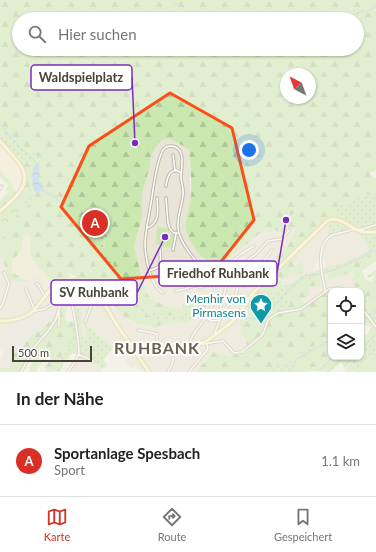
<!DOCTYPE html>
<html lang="de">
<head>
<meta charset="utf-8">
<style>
	:root { --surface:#fff; --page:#f6f6f6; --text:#222; --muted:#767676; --line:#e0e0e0; --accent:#d93025 }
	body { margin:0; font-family:Lato,sans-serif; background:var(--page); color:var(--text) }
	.controls { position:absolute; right:12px; bottom:12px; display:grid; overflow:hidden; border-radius:8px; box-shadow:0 1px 3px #0004 }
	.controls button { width:36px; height:36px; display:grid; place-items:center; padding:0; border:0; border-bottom:1px solid var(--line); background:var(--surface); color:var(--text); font:20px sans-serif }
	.compass { position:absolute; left:280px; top:68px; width:36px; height:36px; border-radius:50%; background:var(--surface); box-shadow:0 1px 3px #0004; rotate:319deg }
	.scale { position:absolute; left:12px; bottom:10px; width:80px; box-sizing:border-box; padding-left:4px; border:2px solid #484237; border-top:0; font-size:11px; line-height:14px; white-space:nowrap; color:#484237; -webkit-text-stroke:3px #fff; paint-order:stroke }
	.you { position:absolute; left:249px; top:150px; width:14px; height:14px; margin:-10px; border:3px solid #fff; border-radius:50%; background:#1a73e8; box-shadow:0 0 0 6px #1a73e833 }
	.badge { display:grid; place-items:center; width:26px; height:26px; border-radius:50%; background:var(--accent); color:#fff; font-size:13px; font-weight:700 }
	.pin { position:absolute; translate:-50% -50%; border:2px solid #fff; box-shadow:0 1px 4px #0006 }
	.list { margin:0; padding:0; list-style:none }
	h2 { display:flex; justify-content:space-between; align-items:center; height:52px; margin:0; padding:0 16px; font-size:17px }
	h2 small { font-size:13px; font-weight:400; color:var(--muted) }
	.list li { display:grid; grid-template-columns:26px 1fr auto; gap:12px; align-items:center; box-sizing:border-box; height:72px; padding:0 16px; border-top:1px solid var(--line) }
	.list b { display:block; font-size:15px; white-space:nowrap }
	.list p { margin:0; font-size:13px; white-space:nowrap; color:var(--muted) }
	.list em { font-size:13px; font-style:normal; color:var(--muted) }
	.icon { flex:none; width:22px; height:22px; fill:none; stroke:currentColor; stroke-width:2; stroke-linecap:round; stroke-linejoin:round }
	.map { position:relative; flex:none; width:376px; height:372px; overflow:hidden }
	.search { position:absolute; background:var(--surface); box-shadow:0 1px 3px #0004; left:12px; right:12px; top:12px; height:44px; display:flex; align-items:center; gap:10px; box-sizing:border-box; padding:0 14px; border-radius:22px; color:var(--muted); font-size:15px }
	.sheet { height:124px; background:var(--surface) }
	nav { display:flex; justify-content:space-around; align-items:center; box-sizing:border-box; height:56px; border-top:1px solid var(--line); background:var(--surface); font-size:11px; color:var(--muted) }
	nav a { display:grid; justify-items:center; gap:2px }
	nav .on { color:var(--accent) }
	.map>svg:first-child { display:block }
	.residential { fill:#e8e4d6 }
	.commercial { fill:#f6ead4 }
	.industrial { fill:#e7e3dd }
	.education { fill:#ede8d2 }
	.grass { fill:url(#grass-dots) }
	.forest { fill:url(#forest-firs); fill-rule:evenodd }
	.cemetery { fill:url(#cemetery-stones) }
	.park { fill:url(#park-crowns) }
	.garden { fill:url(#garden-furrows) }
	.pitch { fill:#cbe8b1 }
	.water { fill:url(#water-waves) }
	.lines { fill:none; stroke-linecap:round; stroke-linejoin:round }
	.stream { stroke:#a5cbf1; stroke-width:1 }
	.street-casing { stroke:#c0baab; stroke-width:3.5 }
	.secondary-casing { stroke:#d4c998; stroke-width:5 }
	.street { stroke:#fff; stroke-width:1.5 }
	.secondary { stroke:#fef6c8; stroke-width:3 }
	.marked { fill:none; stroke:#fa4f19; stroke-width:3; stroke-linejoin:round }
	.labels { text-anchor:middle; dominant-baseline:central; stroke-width:4; stroke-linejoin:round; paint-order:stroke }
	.culture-label { font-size:12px; fill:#0d838f; stroke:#fff; text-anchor:end }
	.district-label { font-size:16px; font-weight:bold; letter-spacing:1px; fill:#6a614e; stroke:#fff }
	.leader { fill:none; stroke:#7b2cbf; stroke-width:1.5 }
	.callout-dot { fill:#7b2cbf; stroke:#fff; stroke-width:1.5 }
	.callout { fill:#fff; stroke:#7b2cbf; stroke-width:1.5 }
	.callout-label { font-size:13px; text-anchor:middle; font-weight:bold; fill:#484237 }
</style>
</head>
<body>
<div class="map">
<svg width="376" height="372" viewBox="0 0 376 372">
	<defs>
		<pattern id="grass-dots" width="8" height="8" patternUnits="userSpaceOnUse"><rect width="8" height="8" fill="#cbe8b1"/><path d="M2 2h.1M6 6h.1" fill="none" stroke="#b0c899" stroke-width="1.8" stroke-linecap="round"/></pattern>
		<pattern id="forest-firs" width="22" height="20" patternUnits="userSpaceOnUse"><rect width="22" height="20" fill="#cbe8b1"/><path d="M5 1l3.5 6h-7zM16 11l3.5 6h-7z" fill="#b0c899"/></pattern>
		<pattern id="cemetery-stones" width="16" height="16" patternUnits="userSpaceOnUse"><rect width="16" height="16" fill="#cbe8b1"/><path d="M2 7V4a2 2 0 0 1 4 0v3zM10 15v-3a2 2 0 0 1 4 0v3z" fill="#b0c899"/></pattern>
		<pattern id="park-crowns" width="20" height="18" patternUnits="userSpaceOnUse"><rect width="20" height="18" fill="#cbe8b1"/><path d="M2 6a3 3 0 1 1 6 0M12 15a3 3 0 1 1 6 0" fill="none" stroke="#b0c899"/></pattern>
		<pattern id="garden-furrows" width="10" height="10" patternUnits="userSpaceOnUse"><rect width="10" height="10" fill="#cbe8b1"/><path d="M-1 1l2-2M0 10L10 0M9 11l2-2" fill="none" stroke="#b0c899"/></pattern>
		<pattern id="water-waves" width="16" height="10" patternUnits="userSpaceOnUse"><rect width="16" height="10" fill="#a5cbf1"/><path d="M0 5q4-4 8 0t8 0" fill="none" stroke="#88a6c4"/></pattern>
	</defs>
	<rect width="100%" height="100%" fill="#f4f2e8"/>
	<path class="residential" d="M170 139 185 147 189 150 191 199 186 221 188 237 210 264 212 265 230 257 263 231 270 232 275 230 283 235 293 227 296 229 294 237 269 267 252 299 240 316 239 318 242 331 247 345 248 350 245 353 229 356 213 352 196 372H142L135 366 133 369 124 362 127 359 101 336 86 325 85 327 87 337 85 338 83 337 81 328 82 314 74 303 84 282 93 286 99 282H101L103 284V289L110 301 128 320 140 324 156 327 180 322 182 323 199 318 209 301 205 299 199 305 184 309 168 307 149 298 143 283 134 249 142 218V194L150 166 151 156 158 143 162 140Z
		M0 219 2 257 10 281 30 256 56 286 34 312 21 320 15 321 7 350H0Z
		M328 219 333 235 358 231 370 250 345 262 326 269 324 258 319 259 312 273 299 276 292 283 283 286 281 281 294 271 296 267 293 263 298 257 294 253Z
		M353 272 358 291H350L342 287 336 286 306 305 301 299 306 295 309 287 320 285 321 275 327 274 329 280Z
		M78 354 92 360 102 369 100 372H68Z"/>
	<path class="commercial" d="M0 142 20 166 24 174 17 191H14L0 171Z"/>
	<path class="industrial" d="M47 294 58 304 55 313 40 331 32 334 14 354V363L10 368H0V357H3L2 350H7V322L21 320 34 312Z"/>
	<path class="education" d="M23 235 31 236 48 275 54 283 44 291 37 276 26 281 11 272 12 261 22 250Z"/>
	<path class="grass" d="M376 3V9L367 13 343 18 340 15 326 18 314 15 333 13 338 11 360 9Z
		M5 131 24 150 34 153 38 156V159L34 160 33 189 35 201 24 208 22 199 29 193 31 169 29 164C22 161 18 156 13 152 6 147 0 143 0 134Z
		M376 192V231L366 232 357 229 334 217 337 206 345 204 354 197Z
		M338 220 355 230 328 237 329 221Z
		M358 231 376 233V252L336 271 319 276 313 281H300L287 299 290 305 254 322V315L271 293 283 286 292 283 299 276 345 262 370 250Z
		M102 235 105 236C102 255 113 259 118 274 121 280 121 284 125 289L178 315 184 314 195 308 203 311 199 318 182 323 177 320C172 320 167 322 161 321 154 320 136 310 132 304 128 298 127 292 120 289L116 275 109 265 101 262 95 272 90 275 89 273 95 268 101 247 97 239Z
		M371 295 367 308 376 304V332L368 325 361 326V315L364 313 361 308V300Z
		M74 303 82 314 81 328 83 337 85 338 87 337 85 327 86 325 114 347 103 360 107 366 102 369 88 357 72 353 63 365 60 372 52 370 64 351 74 322 76 321 73 306Z
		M331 334V344L328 343 297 360 290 372H269L275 366 292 359Z
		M376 335V355H372C365 364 358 372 346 372L354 357H361V352Z"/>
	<path class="forest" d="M0 0H376V3L360 9 338 11 333 13 314 15 326 18 340 15 343 18 367 13 376 9V170L369 174 376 179V192L354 197 345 204 337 206 334 217 326 220 294 252 298 257 293 264 296 266 301 262 304 265 302 273 297 275 294 271 281 281 283 286 271 293 254 315V322L290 305 287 299 300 281H313L321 275 320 285 309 287 310 295 301 299 306 305 336 286H342L350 291H331V334L292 359 275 366 269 372H196L213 352 229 356 245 353 248 350C246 339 238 328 240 316 252 302 260 283 269 267 277 253 292 245 296 229L293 227 282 234 296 210 291 208 275 230 270 232 263 231 230 257 212 265C200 256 183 238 186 221 187 213 190 205 191 197 192 182 190 166 189 150L185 147 170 139 162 140 158 143 151 156 150 166 142 194V218L134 247 143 283 149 298 168 307 183 309V302L194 298 199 305 206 298 209 301 203 311 195 308C192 310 188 312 184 314 178 316 172 315 166 315 146 312 132 300 121 284 119 281 119 276 117 272 109 255 103 256 105 236H102L98 239 101 247 103 258 89 273 90 275 95 272 101 262C114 263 116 278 120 289L125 291 132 304 138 306V311C153 318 161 322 178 320L180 322 158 326 155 328 147 325 140 324 125 318 107 297 103 289V284C99 280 96 285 91 286L76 280V277L71 274 70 277H67V280L55 284 30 256 31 236 23 235 22 250 12 261V272L26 281H10L2 257 9 243 6 238C12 219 18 210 35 201L33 189V171L34 160 38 159V157L34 153 24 150 5 131 0 134ZM19 19H357V49H19ZM286 74H310V98H286Z
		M6 148C14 152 20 161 29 164 33 173 32 191 25 199H22L0 219V201L8 192 6 189 9 185 0 177V171L12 184 14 191H17C28 168 21 165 6 148Z
		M376 252V261L362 271 366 280 373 282 374 275 369 278 367 276 376 270V304L367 308 364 306 370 295 361 300V291H358L359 290 355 287 351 279 355 276 353 272 328 280 327 274 336 271Z
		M77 282 83 285 73 306 67 307 65 321 74 322 68 349 64 351 52 372H47V369L44 368 52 358 45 357 36 372H29L32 362 25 360 21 372H0V368H10L11 363H14V354L33 334 40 331 51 319 55 313 58 304 47 294C52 292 60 291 64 289 69 287 71 284 77 282Z
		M328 343 331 344V357H333L307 372H290L297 360Z
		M373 355H376V372H353L365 364Z"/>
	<path class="cemetery" d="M292 207 296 209 282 234 275 230Z"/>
	<path class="park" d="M22 199 24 208C14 216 10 225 6 238L9 243 2 257H0V219Z"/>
	<path class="garden" d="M371 328 376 332V335L361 352V334L367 335Z
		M333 357H354L346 370 341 362 330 372 309 371Z"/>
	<path class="pitch" d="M92 207 110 229 98 238 81 216Z
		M157 227 169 228V235H174L173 248 160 247 159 244H156Z"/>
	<path class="water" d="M36 163 39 164V180L44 189 38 193 35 192C31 184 31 170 36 163Z"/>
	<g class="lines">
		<path class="stream" d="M174 5 178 4
			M356 13 369 11 376 6
			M172 15 173 16
			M340 16 341 14
			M173 17 174 19
			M0 123 6 132 16 142
			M17 143C21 151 33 156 36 163
			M41 190 54 196 59 201
			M324 273 342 267 376 250
			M306 276 321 274
			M243 315 246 318 255 319 268 307 280 301 282 296 291 286 305 277
			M370 317 376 312
			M361 323 367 320
			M289 372 297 359 331 340"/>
		<g class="street-casing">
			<path id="street" d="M173 155 175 171
				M166 186C167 179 168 172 176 170L181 173
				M0 189 2 186
				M166 198 168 223 170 229 174 233H179
				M147 228C160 223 158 211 157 198
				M359 230 376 225
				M173 250 176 234
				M150 270C164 268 160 260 160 249
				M210 281 241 254 254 246
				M36 284H38L44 295
				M214 287 219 283 245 286 272 250
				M26 289 35 311 45 309 55 302 59 303V326
				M325 290C322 274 314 246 332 235L356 229
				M175 291 185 289 196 285 200 288 211 282
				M88 292 96 299
				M49 293C55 292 61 289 67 292 73 296 79 345 79 353 78 359 71 367 68 372
				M163 293C150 285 146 260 145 246 145 233 148 221 150 209 153 194 155 164 163 150 165 147 167 146 171 146 187 147 181 168 181 177 181 183 184 188 183 195 182 206 177 216 178 228 180 251 215 276 215 293 215 314 194 327 189 344
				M361 307 376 327
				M0 308 3 303 9 284 4 272
				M221 309 226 308 235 296 238 287
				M206 318 212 321 220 320
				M85 322 92 304 99 296
				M138 330 157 334V344
				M214 335 221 317V305L230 272 255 255 268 241 281 239 290 230
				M197 345 223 341 234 353 242 352 260 337 263 334 268 320 273 316 278 313 301 309 329 289 338 288 345 291
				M79 355 85 357 94 362
				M21 372 35 346 49 330 56 319 60 306
				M168 372 172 364 176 345
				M189 372 208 349 207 344"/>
		</g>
		<g class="secondary-casing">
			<path id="secondary" d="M0 141C11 155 35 172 20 191 15 199 7 205 0 211
				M0 321C12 321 25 319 34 310 45 299 48 286 65 282 100 272 111 328 132 344H197L205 342 215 335 233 321 254 292 327 221C340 215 348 227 360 231 365 233 370 232 376 232
				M130 344 149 372"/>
		</g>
		<use href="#street" class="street"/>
		<use href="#secondary" class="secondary"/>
	</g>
	<path d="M0 0H376V372H0ZM170 93 232 128 254 220 212 273 121 279 61 207 89 146Z" fill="#f4f2e8" fill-opacity=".55" fill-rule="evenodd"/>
	<path class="marked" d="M170 93 232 128 254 220 212 273 121 279 61 207 89 146Z"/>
	<defs>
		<g id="sight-pin" transform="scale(1.15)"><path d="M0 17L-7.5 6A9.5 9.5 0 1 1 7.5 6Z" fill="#0f9aa8" stroke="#fff"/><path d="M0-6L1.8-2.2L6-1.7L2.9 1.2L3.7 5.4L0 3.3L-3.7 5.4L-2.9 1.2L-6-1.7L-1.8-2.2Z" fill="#fff"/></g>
	</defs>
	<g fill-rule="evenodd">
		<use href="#sight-pin" x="261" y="305"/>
	</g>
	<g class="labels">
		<g class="culture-label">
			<text x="246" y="298">Menhir von<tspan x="246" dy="14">Pirmasens</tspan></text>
		</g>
		<g class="district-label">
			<text x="157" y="347">RUHBANK</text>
		</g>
	</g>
	<path class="leader" d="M135 143L132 77M286 220L277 273M165 237L137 293"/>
	<g class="callout-dot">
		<circle cx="135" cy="143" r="4"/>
		<circle cx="286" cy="220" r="4"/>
		<circle cx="165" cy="237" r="4"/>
	</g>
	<g class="callout">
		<rect x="31" y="65" width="101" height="25" rx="4"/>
		<rect x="159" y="261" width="118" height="25" rx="4"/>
		<rect x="51" y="280" width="86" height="25" rx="4"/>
	</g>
	<g class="callout-label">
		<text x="81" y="82">Waldspielplatz</text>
		<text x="218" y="278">Friedhof Ruhbank</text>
		<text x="94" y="297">SV Ruhbank</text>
	</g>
</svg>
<div class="controls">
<button><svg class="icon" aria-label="locate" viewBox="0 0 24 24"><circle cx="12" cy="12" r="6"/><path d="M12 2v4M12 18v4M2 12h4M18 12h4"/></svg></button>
<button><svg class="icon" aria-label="layers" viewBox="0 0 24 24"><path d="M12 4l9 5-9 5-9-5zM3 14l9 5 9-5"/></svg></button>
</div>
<svg class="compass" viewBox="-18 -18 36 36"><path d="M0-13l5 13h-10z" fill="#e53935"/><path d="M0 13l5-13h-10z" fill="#767676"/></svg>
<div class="scale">500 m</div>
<div class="you"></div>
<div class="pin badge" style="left:95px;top:223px">A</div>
<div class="search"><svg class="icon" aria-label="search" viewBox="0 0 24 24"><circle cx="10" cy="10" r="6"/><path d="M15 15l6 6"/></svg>Hier suchen</div>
</div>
<section class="sheet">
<h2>In der Nähe<small></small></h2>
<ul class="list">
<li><span class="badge">A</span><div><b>Sportanlage Spesbach</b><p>Sport</p></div><em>1.1 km</em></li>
</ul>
</section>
<nav>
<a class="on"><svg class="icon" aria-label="map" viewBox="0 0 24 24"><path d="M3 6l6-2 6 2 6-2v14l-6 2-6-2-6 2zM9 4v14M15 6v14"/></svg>Karte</a>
<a><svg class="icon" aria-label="directions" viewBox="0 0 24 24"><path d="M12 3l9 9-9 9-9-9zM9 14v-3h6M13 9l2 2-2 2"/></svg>Route</a>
<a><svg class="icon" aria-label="saved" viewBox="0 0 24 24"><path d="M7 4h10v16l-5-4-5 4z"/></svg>Gespeichert</a>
</nav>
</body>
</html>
